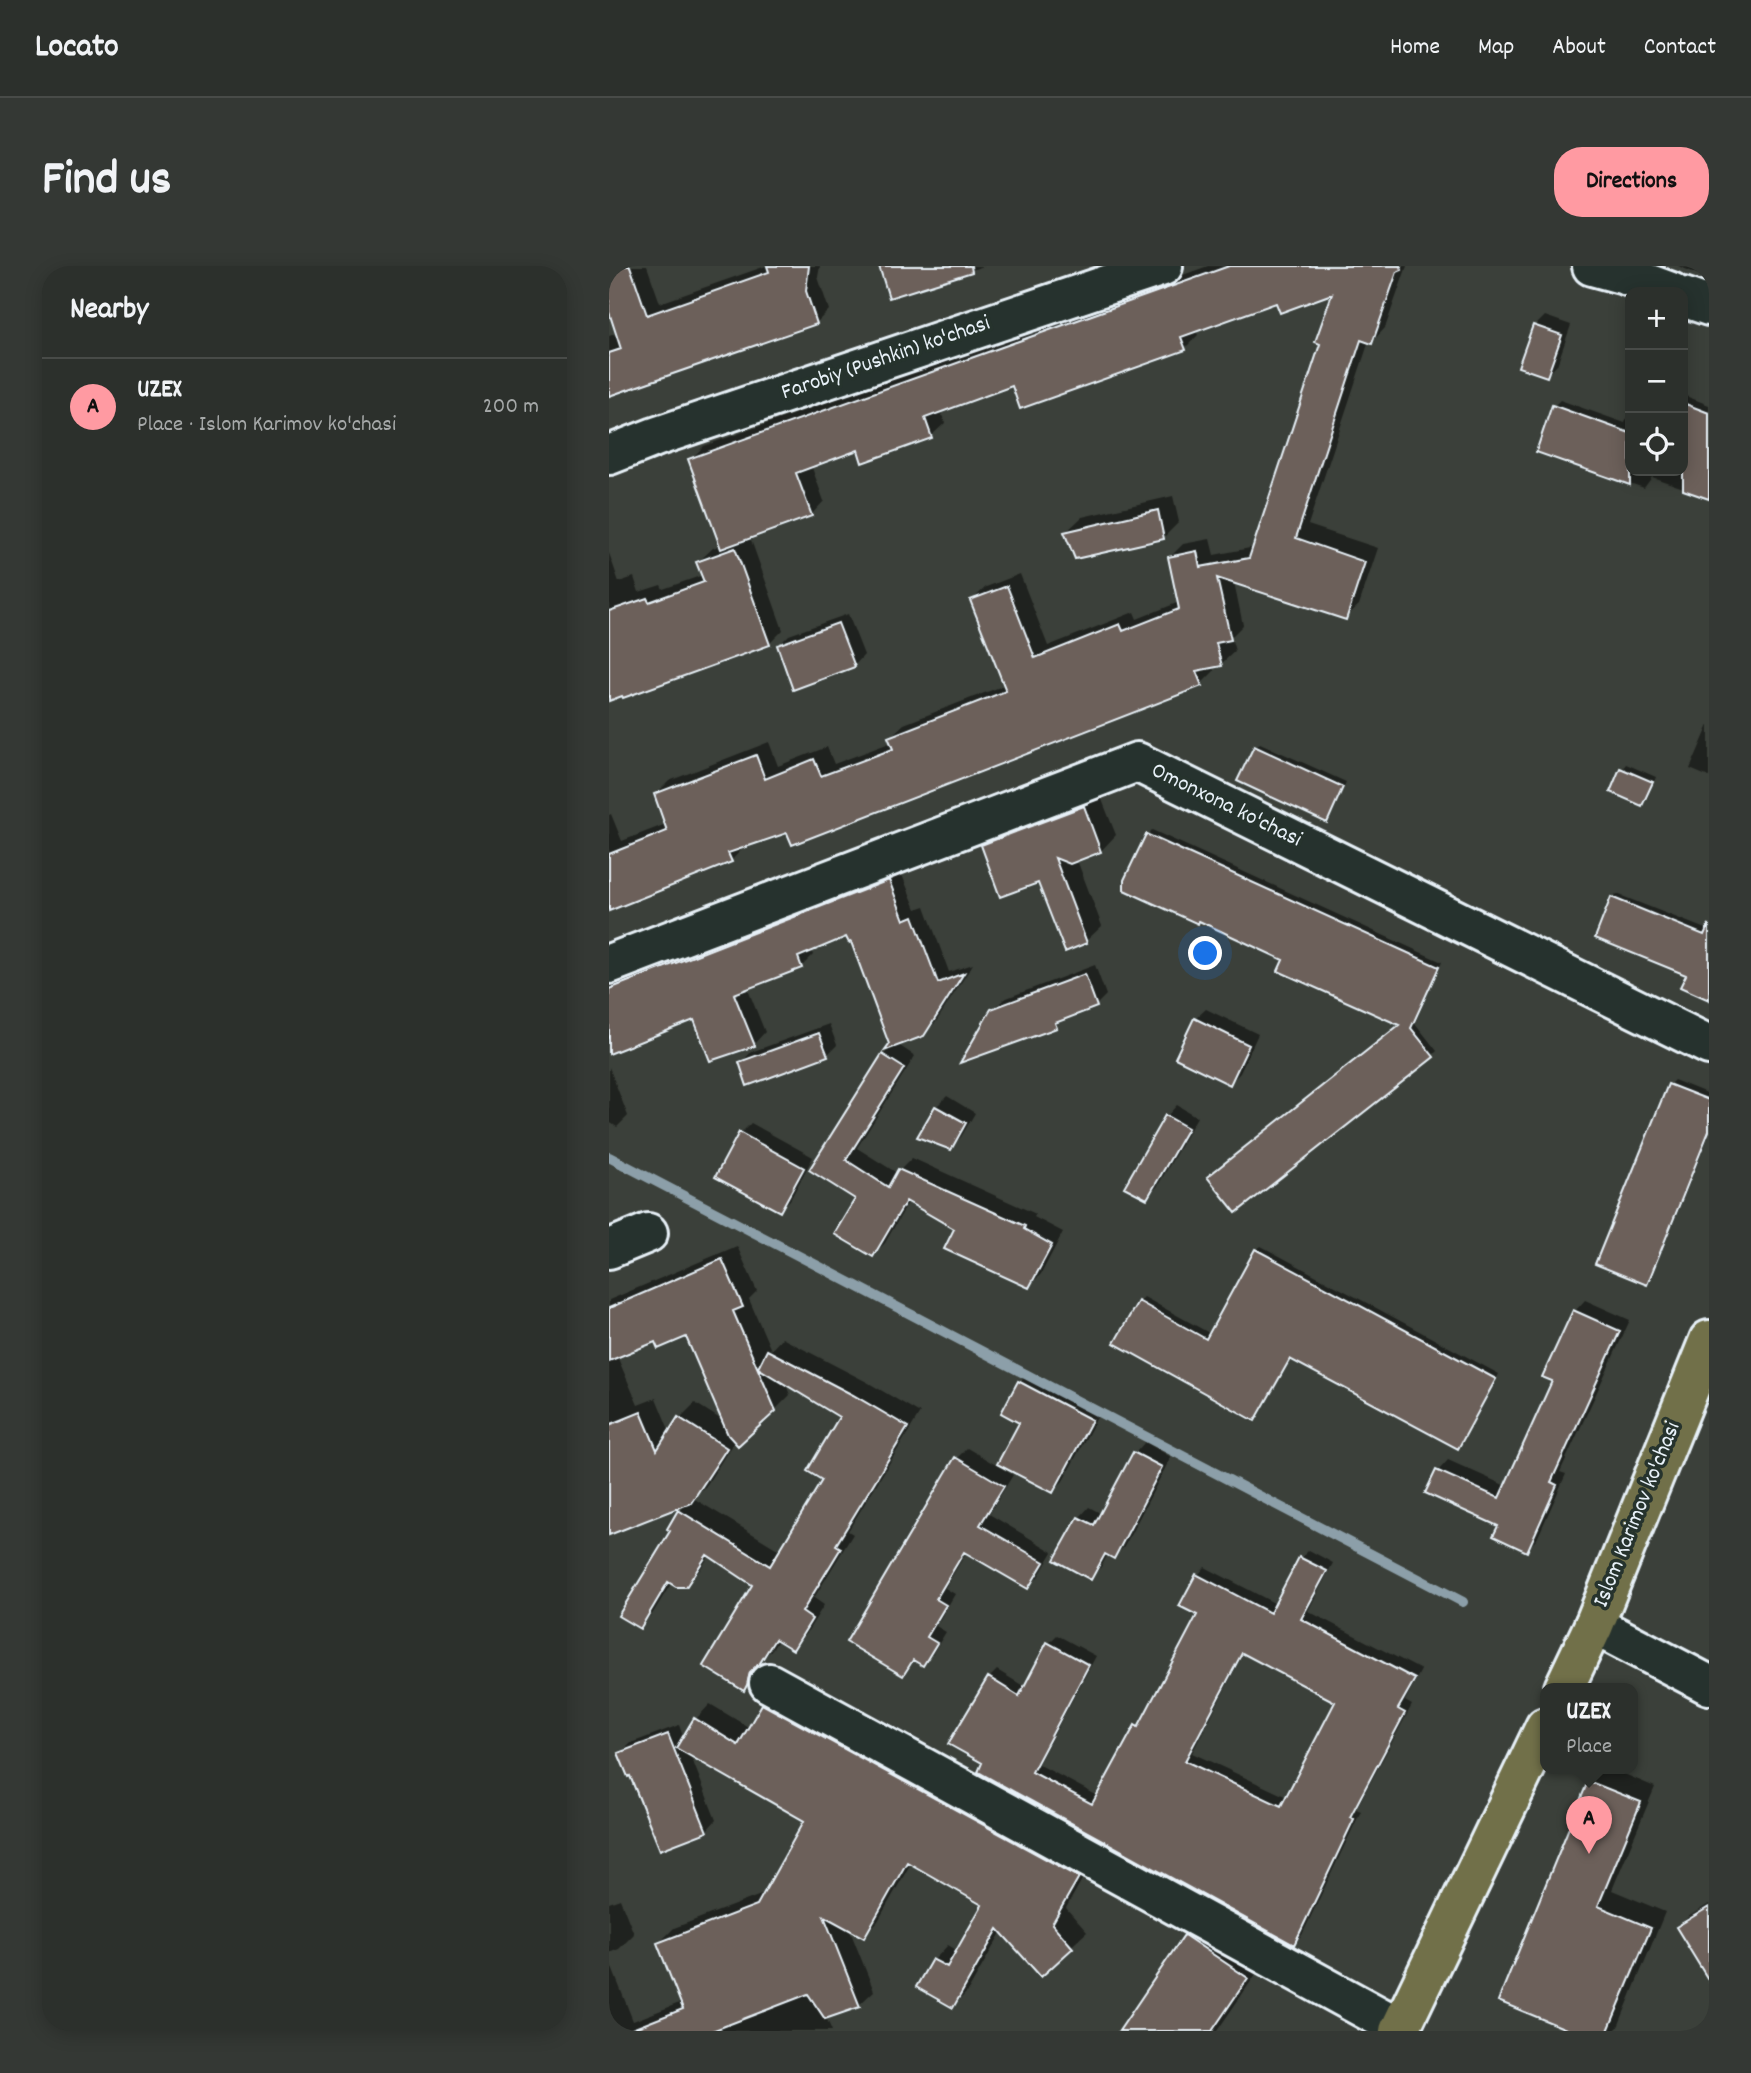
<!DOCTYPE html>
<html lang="en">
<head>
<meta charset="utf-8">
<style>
	:root { --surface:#2c302c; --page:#343834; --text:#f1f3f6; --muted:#a6a9a9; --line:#484b48; --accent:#ff9aa2 }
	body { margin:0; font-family:Dekko,sans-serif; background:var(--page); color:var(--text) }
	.controls { position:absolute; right:21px; top:21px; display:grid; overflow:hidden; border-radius:14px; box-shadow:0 4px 18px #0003 }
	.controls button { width:63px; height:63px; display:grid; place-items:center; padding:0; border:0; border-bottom:2px solid var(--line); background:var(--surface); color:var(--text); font:35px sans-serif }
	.you { position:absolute; left:597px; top:688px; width:24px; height:24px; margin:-18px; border:5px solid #fff; border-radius:50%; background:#1a73e8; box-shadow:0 0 0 10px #1a73e833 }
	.badge { display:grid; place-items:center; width:46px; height:46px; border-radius:50%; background:var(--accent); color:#111; font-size:23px; font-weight:700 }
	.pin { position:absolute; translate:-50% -58px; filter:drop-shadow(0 2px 4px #0008) }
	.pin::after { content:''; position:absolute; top:37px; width:24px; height:21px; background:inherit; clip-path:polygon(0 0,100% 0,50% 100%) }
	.popup { position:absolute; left:931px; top:1417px; width:98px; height:91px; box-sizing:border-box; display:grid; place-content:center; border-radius:14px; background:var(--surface); filter:drop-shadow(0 2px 5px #0005); font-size:23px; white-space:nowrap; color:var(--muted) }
	.popup b { font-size:26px; color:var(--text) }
	.popup::after { content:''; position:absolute; left:50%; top:100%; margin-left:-14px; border:14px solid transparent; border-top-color:var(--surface) }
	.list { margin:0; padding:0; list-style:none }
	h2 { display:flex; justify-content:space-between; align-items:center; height:91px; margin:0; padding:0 28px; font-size:30px }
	h2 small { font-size:23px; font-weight:400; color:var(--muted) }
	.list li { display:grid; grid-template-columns:46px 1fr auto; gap:21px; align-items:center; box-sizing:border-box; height:98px; padding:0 28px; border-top:2px solid var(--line) }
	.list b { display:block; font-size:26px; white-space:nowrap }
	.list p { margin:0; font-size:23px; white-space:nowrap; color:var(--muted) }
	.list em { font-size:23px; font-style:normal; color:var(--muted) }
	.icon { flex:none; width:38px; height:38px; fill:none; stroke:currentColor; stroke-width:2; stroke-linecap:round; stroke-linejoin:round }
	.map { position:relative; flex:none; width:1100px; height:1765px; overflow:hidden; border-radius:28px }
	header { display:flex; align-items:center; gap:42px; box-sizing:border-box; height:98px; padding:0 35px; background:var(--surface); border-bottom:2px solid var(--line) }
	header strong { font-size:33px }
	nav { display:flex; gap:38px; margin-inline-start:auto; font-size:24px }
	.intro { display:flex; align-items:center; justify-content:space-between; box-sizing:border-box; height:168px; padding:0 42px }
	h1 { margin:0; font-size:49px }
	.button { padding:18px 32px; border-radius:28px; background:var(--accent); color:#111; font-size:24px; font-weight:700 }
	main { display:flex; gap:42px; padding:0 42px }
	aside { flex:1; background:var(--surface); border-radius:28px; box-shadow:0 4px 18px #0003 }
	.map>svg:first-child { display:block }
	.shadow { fill:#0007; fill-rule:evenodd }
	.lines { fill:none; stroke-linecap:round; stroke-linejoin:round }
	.stream { stroke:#8c9fa9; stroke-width:10 }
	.building { fill:#6c605a; stroke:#e8f1f8; stroke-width:2; fill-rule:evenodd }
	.minor-casing { stroke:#e8f1f8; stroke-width:44 }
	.major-casing { stroke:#e8f1f8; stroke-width:44 }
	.minor { stroke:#26332d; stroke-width:38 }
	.major { stroke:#71704a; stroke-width:38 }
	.labels { text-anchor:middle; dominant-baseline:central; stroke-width:7; stroke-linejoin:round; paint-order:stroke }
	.street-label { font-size:23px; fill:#e8f1f8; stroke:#26332d }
</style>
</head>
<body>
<header>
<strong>Locato</strong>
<nav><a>Home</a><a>Map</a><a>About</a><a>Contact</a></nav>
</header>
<div class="intro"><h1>Find us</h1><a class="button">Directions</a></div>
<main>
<aside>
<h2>Nearby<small></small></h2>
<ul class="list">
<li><span class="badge">A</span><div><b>UZEX</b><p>Place · Islom Karimov ko'chasi</p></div><em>200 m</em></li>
</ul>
</aside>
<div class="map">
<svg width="1100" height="1765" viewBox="0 0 1100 1765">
	<rect width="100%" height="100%" fill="#3b403a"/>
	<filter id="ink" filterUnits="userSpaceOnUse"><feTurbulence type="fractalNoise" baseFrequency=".0143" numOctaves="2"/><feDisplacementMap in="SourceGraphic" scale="14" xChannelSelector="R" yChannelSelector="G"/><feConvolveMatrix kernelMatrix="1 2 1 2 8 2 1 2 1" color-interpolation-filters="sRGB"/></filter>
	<g filter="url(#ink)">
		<path class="shadow" d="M0 0H38L51 37 157 0H211L209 11 220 44 207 57 0 128V70L9 67 0 41Z
			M271 0H375L281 30Z
			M599 0H798L776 62 763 76 760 75 699 259 769 282 750 339 736 352 625 316 634 359 622 371 626 385 612 398 604 400 605 405 592 418 135 581 122 595 0 643V549L2 548 13 575 57 558 47 528 60 515 160 476 169 500 218 481 225 498 283 476 281 471 295 458 396 419 363 334 377 321 411 308 439 380 525 346 528 353 570 336 560 292 574 278 601 273 605 289 646 281 713 77 726 26 668 35 587 64 589 69 576 82 404 118 331 144 336 157 322 170 250 182 202 199 215 235 202 249 141 271 174 364 160 378 0 388V287L10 316 25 311 30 326 52 319 54 323 94 309 89 296 104 282 112 279 81 194 95 180Z
			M1069 0H1100V13Z
			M936 50 962 59 948 99 938 109 926 60Z
			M1074 129 1100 139V231L1043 211 1035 222 929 185 945 140 951 134 1016 157 1021 142V205H1074Z
			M564 230 570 256 555 271 457 266 473 251Z
			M239 348 255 389 245 400 170 379 180 369Z
			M1100 459V511L1081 503Z
			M651 477 737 516 722 550 717 555 647 481Z
			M1017 498 1047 511 1038 533 1033 538 1013 503Z
			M490 526 507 569 492 585 468 594 493 660 477 675 430 615 374 580 389 564Z
			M543 564 833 696 806 757 828 785 824 789 792 758 677 693 591 654 538 569Z
			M291 604 307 643 316 640 340 706 364 698 327 756 315 768 288 778 306 790 248 882 288 907 303 892 427 948 425 951 454 966 432 1008 420 1020 347 962 300 935 276 977 264 989 248 933 202 904 274 789 284 780 282 778 243 674 238 669 202 684 204 689 192 701 138 721 156 766 145 778 86 752 0 786V718Z
			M1008 628 1099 664 1100 662V732L1079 708 1004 632Z
			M486 699 497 729 487 739 455 751 447 760 384 744 395 733Z
			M597 743 649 768 631 807 621 817 586 753Z
			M220 758 228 779 218 789 132 797 142 786Z
			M0 801 19 850 8 861 0 856Z
			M1065 814 1100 828V869L1042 1012 1038 1017 1060 819Z
			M338 830 366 847 352 871 341 882 310 870 327 841Z
			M568 839 588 851 548 921 537 931 517 920 558 850Z
			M142 857 204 891 181 934 170 944 132 867Z
			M128 980 148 1025 140 1033 162 1084 173 1072 258 1116 311 1147 239 1265 244 1268 205 1332 215 1339 197 1368 184 1382 170 1373 164 1382 154 1393 148 1409 134 1423 146 1319 101 1289 90 1305 76 1319 63 1316 44 1347 31 1360 71 1245 79 1236 0 1267V1034ZM78 1069 116 1156 86 1137 71 1152 61 1166 47 1132 29 1139 8 1090 47 1074ZM176 1116 233 1151 215 1214 172 1285 84 1232 97 1220 126 1174 166 1144 181 1129Z
			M652 980 890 1108 853 1177 849 1181 682 1092 650 1149 646 1153 530 1036 535 1031 602 1068 647 984Z
			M976 1034 1021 1054 951 1206 957 1208 928 1273 917 1284 829 1205 839 1194 897 1220 945 1114 936 1110 966 1045Z
			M421 1106 492 1144 454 1215 444 1225 413 1156 410 1117Z
			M536 1176 562 1191 515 1281 504 1291 499 1288 492 1301 481 1312 470 1252 480 1241 493 1248 526 1187Z
			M358 1182 404 1209 380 1248 444 1286 429 1311 419 1321 358 1285 336 1322 346 1328 327 1360 337 1366 324 1387 314 1397 307 1393 294 1408 348 1192Z
			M700 1284 724 1297 699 1345 812 1404 796 1435 803 1439 747 1543 752 1545 693 1669 685 1677 376 1497 380 1412 388 1404 416 1421 440 1377 448 1369 487 1390 429 1498 489 1530 527 1461 535 1453 590 1348 589 1309 596 1301 667 1338 692 1292ZM635 1386 729 1435 678 1531 583 1487Z
			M169 1424 483 1596 457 1642 478 1666 432 1708 393 1665 359 1725 344 1740 310 1720 325 1694 339 1679 349 1685 376 1638 302 1597 269 1655 254 1670 240 1662 265 1725 250 1739 217 1751 223 1765H0V1694L24 1755 73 1736 50 1677 65 1662 157 1627 198 1555 81 1488 107 1554 97 1565 22 1508 11 1488 22 1477 70 1459 75 1473 87 1453 101 1438 141 1462 154 1439Z
			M995 1502H1001L1046 1521 1003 1624 1056 1646 1009 1761 1005 1765H967L891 1734 981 1516Z
			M11 1633 25 1668 10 1683 0 1687V1637Z
			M1100 1638V1690L1069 1661 1079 1651Z
			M597 1650 658 1692 608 1765H512L577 1670Z"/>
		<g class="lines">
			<path class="stream" d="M0 891 854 1336"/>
		</g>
		<path class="building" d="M0 0H21L38 49 160 6 158 0H200L197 25 208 58 0 130V87L12 83 0 46Z
			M270 0H362L363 6 280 32Z
			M620 0H792L793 4 788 6 763 78 752 74 687 272 756 296 737 354 608 312 622 374 607 377 613 400 587 405 593 420 183 579 178 567 119 587 123 596 0 645V588L58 565 45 528 147 489 156 513 205 493 212 510 284 483 279 471 397 425 361 334 398 320 426 392 511 358 514 365 570 343 559 291 588 285 591 301 640 292 711 78 706 76 723 28 671 47 667 37 572 71 577 84 411 143 403 120 316 152 323 172 253 197 249 184 187 207 203 250 112 283 79 193Z
			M924 59 953 69 938 111 909 101Z
			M1074 137 1100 147V233L1074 224Z
			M943 139 1021 167V219L927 186Z
			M549 244 555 273 466 293 455 266Z
			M126 282 161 379 14 432 13 430 0 435V345L38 332 40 336 95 316 87 296Z
			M229 357 246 401 184 424 168 379Z
			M645 480 734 521 718 557 628 515Z
			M1011 502 1044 516 1033 540 1001 526Z
			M475 540 492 586 461 598 446 592 478 677 456 686 429 617 391 631 372 579Z
			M537 568 830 701 802 762 825 791 627 947 598 911 790 759 669 705 674 694 590 655 589 658 515 624V614Z
			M280 614 295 654 304 650 329 717 355 707 315 770 275 785 280 778 242 676 240 677 237 671 189 691 193 702 125 728 146 780 101 795 85 754 0 788V723Z
			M1002 631 1095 669 1100 658V734L1071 721 1077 709 986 672Z
			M476 708 488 741 446 757 448 762 351 797 382 743Z
			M585 752 640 779 621 819 566 792Z
			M210 767 219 790 138 820 130 796Z
			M273 788 295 802 237 894 279 921 289 903 416 960 415 963 443 979 420 1022 335 983 345 963 297 935 264 991 225 968 246 933 200 904Z
			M1059 818 1100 834V865L1038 1019 986 998Z
			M326 840 357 857 342 884 308 871Z
			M556 849 579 862 538 933 515 921Z
			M130 866 195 902 171 946 106 911Z
			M646 983 887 1113 849 1183 681 1093 646 1155 505 1077 529 1035 597 1073Z
			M113 993 134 1041 124 1045 167 1145 129 1180 119 1169 77 1071 49 1083 46 1076 0 1095V1042Z
			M964 1044 1011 1065 942 1216 948 1219 918 1286 884 1270 889 1260 816 1227 827 1204 890 1232 943 1115 933 1111Z
			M158 1084 244 1129 299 1161 227 1279 232 1282 193 1346 203 1353 184 1384 166 1373 151 1397 141 1406 138 1419 135 1425 94 1400 143 1319 98 1289 77 1321H67L59 1316 31 1363 9 1350 61 1265 58 1263 69 1244 161 1300 213 1214 198 1205 230 1151 149 1102Z
			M409 1115 483 1154 444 1227 388 1198 410 1157 392 1147Z
			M32 1146 48 1184 69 1151 118 1182 82 1237 0 1269V1159Z
			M524 1186 553 1201 505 1293 496 1288 482 1314 445 1294 469 1251 485 1259Z
			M346 1191 395 1220 371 1259 435 1296 419 1323 355 1286 327 1333 337 1339 318 1371 328 1377 314 1400 304 1394 294 1410 237 1376Z
			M690 1291 718 1305 692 1353 806 1413 789 1443 796 1447 741 1551 745 1553 685 1679 369 1506 373 1497 339 1478 379 1411 410 1430 438 1376 480 1399 423 1506 483 1538 526 1459 529 1461 588 1349 570 1340 587 1308 661 1347ZM633 1387 726 1436 672 1540 576 1495Z
			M153 1438 470 1611 443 1658 464 1682 432 1711 389 1663 344 1742 307 1721 323 1693 338 1701 373 1639 298 1596 255 1672 215 1650 251 1741 216 1753 199 1728 103 1765H23V1763L74 1743 48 1677 148 1639 195 1555 67 1482 85 1452 129 1479Z
			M59 1468 98 1566 51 1584 21 1510 19 1511 9 1487Z
			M979 1515 1032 1536 989 1640 1042 1662 999 1765H962L889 1735Z
			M1100 1641V1715L1067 1661Z
			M575 1669 639 1712 603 1765H510Z"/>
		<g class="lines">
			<g class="minor-casing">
				<path id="minor" d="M983 0 1016 9 1062 26
					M1074 31 1100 40
					M0 189 46 171 554 0
					M0 698 528 496 1100 779
					M0 983 39 967
					M985 1359 1100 1419
					M160 1417 791 1762"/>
			</g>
			<g class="major-casing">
				<path id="major" d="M955 1422 985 1359 1100 1074
					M790 1765 936 1461"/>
			</g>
			<use href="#minor" class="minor"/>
			<use href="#major" class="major"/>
		</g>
	</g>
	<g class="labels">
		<g class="street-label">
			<text transform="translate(277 93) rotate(-19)">Farobiy (Pushkin) ko'chasi</text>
			<text transform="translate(617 540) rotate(26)">Omonxona ko'chasi</text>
			<text transform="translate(1029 1249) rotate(-68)">Islom Karimov ko'chasi</text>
		</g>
	</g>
</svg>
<div class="controls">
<button>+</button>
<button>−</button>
<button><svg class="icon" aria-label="locate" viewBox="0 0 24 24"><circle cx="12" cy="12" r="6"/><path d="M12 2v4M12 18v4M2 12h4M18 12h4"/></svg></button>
</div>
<div class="you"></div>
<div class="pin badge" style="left:980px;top:1588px">A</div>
<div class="popup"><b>UZEX</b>Place</div>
</div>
</main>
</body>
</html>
